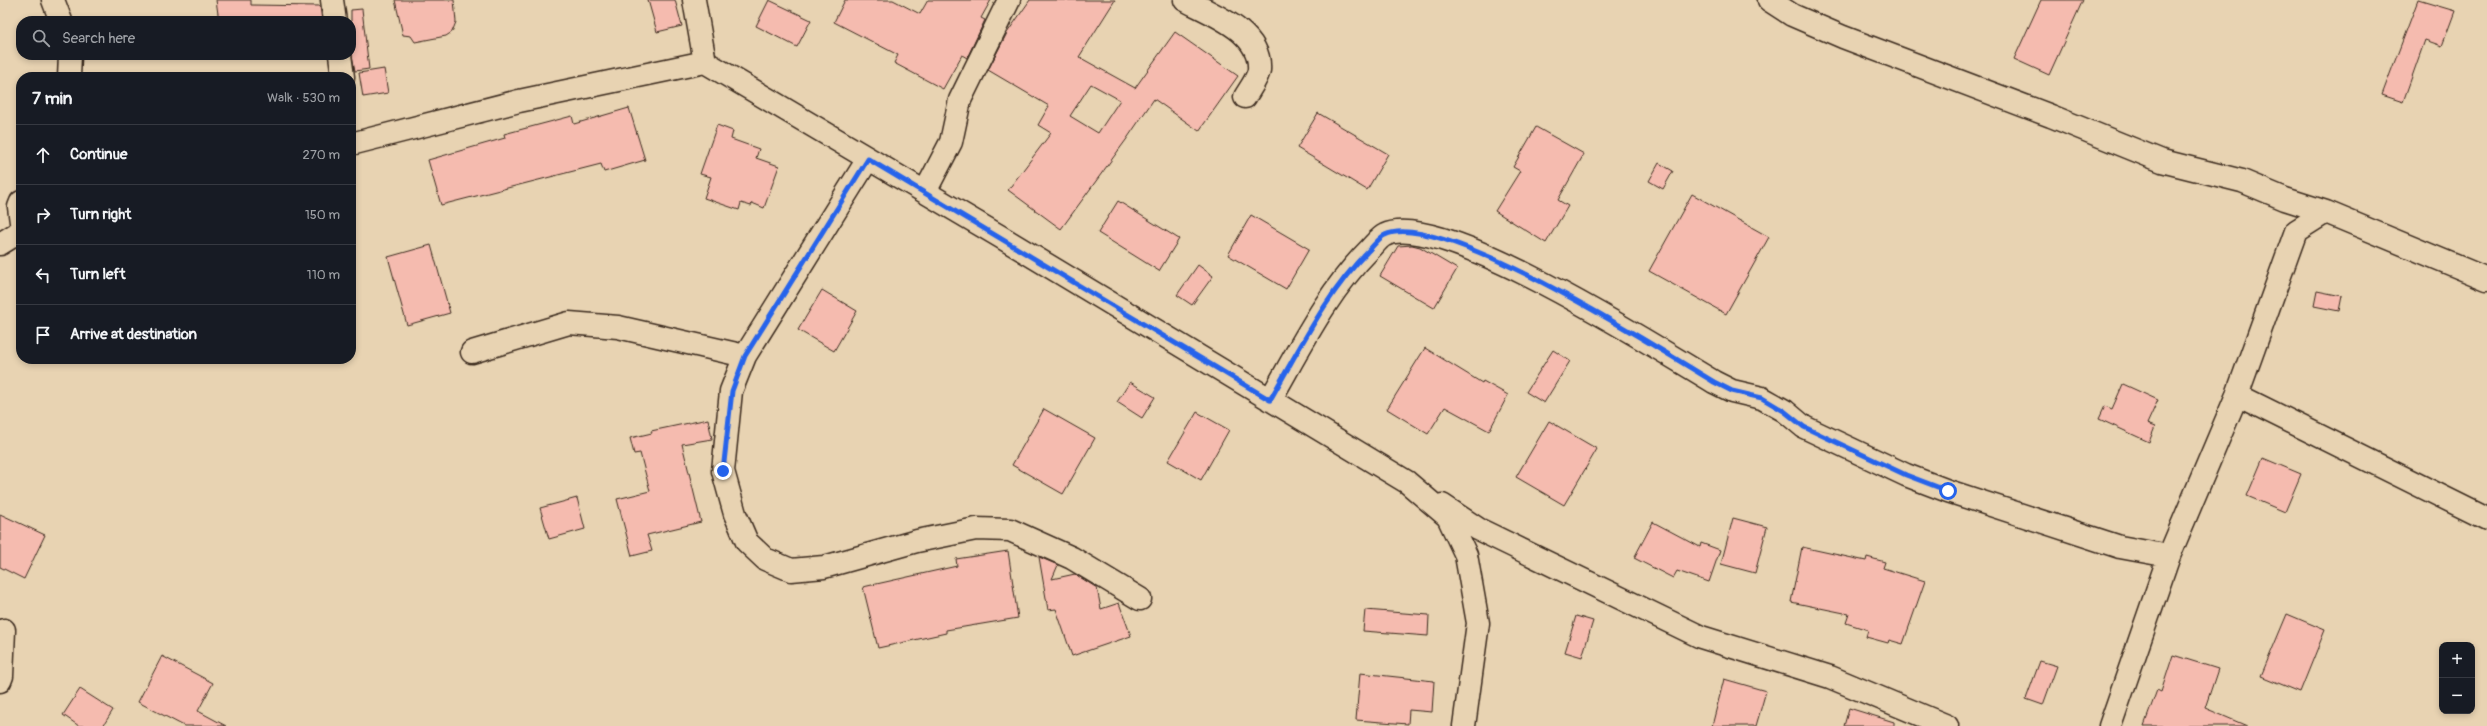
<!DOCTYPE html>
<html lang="en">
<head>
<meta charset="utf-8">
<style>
	:root { --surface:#171b24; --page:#242831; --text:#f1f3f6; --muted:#9ea1a6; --line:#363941 }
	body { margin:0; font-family:Pangolin,sans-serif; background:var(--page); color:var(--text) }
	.controls { position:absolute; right:12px; bottom:12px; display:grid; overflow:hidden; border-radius:8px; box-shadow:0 2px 6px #0003 }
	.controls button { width:36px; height:36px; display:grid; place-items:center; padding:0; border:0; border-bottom:1px solid var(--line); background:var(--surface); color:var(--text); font:20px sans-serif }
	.stop { position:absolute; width:12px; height:12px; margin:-9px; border:3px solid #2563eb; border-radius:50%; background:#fff }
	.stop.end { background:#2563eb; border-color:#fff; box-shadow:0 1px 4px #0008 }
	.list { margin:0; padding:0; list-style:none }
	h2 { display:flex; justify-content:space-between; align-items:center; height:52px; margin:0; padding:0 16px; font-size:17px }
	h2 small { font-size:13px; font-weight:400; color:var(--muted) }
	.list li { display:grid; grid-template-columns:26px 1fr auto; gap:12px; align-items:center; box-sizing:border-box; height:60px; padding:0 16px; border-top:1px solid var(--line) }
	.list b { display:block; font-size:15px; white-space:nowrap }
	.list em { font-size:13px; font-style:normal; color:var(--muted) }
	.icon { flex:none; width:22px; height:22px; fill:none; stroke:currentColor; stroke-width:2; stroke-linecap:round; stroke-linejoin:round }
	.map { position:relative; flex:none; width:2487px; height:726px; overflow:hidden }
	.search { position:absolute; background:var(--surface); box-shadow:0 2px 6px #0003; left:16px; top:16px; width:340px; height:44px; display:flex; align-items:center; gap:10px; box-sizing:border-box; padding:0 14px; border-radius:16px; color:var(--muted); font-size:15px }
	.panel { position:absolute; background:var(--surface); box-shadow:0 2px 6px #0003; left:16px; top:72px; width:340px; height:292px; border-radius:16px }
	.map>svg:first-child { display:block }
	.building { fill:#f5bbaf; stroke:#3b2a1e; fill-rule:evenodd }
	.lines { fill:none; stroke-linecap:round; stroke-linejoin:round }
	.minor-casing { stroke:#3b2a1e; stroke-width:25 }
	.minor { stroke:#e8d3b2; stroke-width:22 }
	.route { stroke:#2563eb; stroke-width:5 }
</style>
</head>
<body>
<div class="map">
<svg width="2487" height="726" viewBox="0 0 2487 726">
	<rect width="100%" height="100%" fill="#e8d3b2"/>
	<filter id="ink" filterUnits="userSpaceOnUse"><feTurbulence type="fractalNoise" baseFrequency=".025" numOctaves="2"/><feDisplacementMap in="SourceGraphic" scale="8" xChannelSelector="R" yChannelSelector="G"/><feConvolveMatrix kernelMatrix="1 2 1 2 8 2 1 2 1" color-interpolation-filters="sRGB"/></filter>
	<g filter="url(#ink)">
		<path class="building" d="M216 0H251V5L320 6 322 21H219Z
			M395 0H454L456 22 452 32 446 36 415 42 411 36 403 35Z
			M648 0H675L682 26 657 32Z
			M769 0 811 20 797 47 756 26Z
			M845 0H893L920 14 928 0H991L981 18 985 20 967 58 962 55 943 89 894 63 898 55 834 22Z
			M1030 0H1115L1079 57 1135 88 1175 32 1238 76 1199 131 1154 99 1126 140 1061 229 1008 190 1051 133 1038 125 1049 106 988 70 1007 33ZM1091 84 1120 100 1098 133 1070 116Z
			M2041 0H2083L2049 75 2014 59Z
			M2418 0 2455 11 2442 46 2425 40 2403 102 2382 95Z
			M362 9 369 69 355 71 351 50V10Z
			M384 69 388 93 363 97 359 73Z
			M629 108 645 160 604 172 601 164 441 205 428 160 505 138 504 134 572 116 574 124Z
			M1318 113 1388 154 1367 190 1297 148Z
			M717 125 733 131 731 139 759 149 756 158 779 166 764 208 752 203 751 206 741 203 739 210 704 198 711 177 700 174Z
			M1536 127 1584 154 1558 200 1568 206 1546 243 1495 211 1520 171 1513 167Z
			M1659 163 1673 171 1663 189 1649 181Z
			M1692 194 1769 237 1726 314 1649 271Z
			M1118 201 1179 239 1159 271 1098 233Z
			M1251 215 1309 249 1286 289 1228 255Z
			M431 245 450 313 407 325 388 257Z
			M1412 245 1420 247 1457 269 1434 308 1380 276 1398 246Z
			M1198 265 1213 276 1192 305 1177 295Z
			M822 290 857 311 834 351 798 330Z
			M2317 291 2342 296 2339 311 2314 306Z
			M1425 348 1482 383 1483 381 1508 395 1489 431 1445 407 1428 434 1387 409Z
			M1553 350 1570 361 1544 403 1526 392Z
			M1130 382 1155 397 1142 418 1117 402Z
			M2123 384 2158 400 2147 424 2155 427 2149 442 2099 419 2105 406 2112 409Z
			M1044 409 1095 438 1063 494 1012 465Z
			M1197 412 1229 430 1201 480 1168 461Z
			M708 419 712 439 682 444 701 522 647 535 652 551 632 556 617 499 650 491 640 453 634 454 630 438 652 433 651 431Z
			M1549 421 1597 449 1564 505 1516 477Z
			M2263 458 2301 474 2285 512 2247 496Z
			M577 498 585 529 549 539 540 508Z
			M0 514 45 535 24 579 0 567Z
			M1733 518 1767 527 1755 573 1721 564Z
			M1653 522 1700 547 1701 543 1720 550 1709 582 1677 571 1673 578 1634 558Z
			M1802 547 1866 561 1867 557 1885 562 1883 568 1925 581 1903 644 1889 640 1888 643 1866 637 1868 630 1846 623 1849 614 1791 602Z
			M1008 551 1018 618 946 630V633L878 648 863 587 957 566 956 559Z
			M1039 557 1058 565 1052 579 1075 574 1097 588 1101 609 1119 603 1131 636 1072 656 1056 609 1048 610Z
			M1365 610 1429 615 1428 636 1363 631Z
			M2287 614 2325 630 2300 692 2261 676Z
			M1576 616 1593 621 1582 657 1565 652Z
			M2173 655 2218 669 2205 708 2247 726H2144L2157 690 2161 692Z
			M162 656 213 683 198 711 226 726H184L138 702Z
			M2040 661 2057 666 2043 705 2026 699Z
			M1360 673 1434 681 1432 712 1409 710 1408 724 1356 720Z
			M1724 679 1766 691 1756 726H1712Z
			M80 689 113 710 103 726H79L63 715Z
			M1849 708 1894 722V726H1844Z"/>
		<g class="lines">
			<g class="minor-casing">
				<path id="minor" d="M53 0 61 21
					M332 0 335 21
					M694 0 705 62 1001 237 1407 482 1448 517 1466 555 1478 623 1464 726
					M1185 0C1212 14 1262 32 1259 70 1258 78 1249 90 1245 97
					M1769 0 1792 15 1843 37 2051 116 2162 161 2242 181 2285 199 2326 212 2487 279
					M340 55 343 77
					M69 77 70 55
					M351 144 519 101 705 62
					M868 159 745 356 731 391 723 471 735 514 747 542 765 559 791 570 824 567 917 541 976 529 1010 530 1072 558 1140 599
					M925 192 951 142 960 100 1009 0
					M21 202 19 207 21 222
					M0 244 21 231
					M472 352 569 323 618 327 745 356
					M2237 395 2487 519
					M1270 400C1300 348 1327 292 1370 249 1374 245 1380 237 1385 235 1439 208 1660 350 1714 382L1732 391 1762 398 1785 411 1804 427 1906 475 1948 491 2120 547 2169 556
					M1442 505 1478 529 1701 637 1830 677 1947 726
					M0 681 2 676 4 630
					M2110 726 2169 556 2237 395 2296 231 2326 212"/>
			</g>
			<use href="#minor" class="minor"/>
		</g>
	</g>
	<g class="lines" filter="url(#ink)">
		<path class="route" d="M723 471 732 391 745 356 868 159 1270 400C1300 348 1327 292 1370 249 1374 245 1380 237 1385 235 1440 208 1660 350 1714 382L1732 391 1762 398 1784 411 1804 427 1906 475 1948 491"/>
	</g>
</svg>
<div class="controls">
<button>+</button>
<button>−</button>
</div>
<div class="stop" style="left:1948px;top:491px"></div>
<div class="stop end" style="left:723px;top:471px"></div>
<div class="search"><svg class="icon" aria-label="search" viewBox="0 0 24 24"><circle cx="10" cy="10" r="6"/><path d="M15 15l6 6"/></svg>Search here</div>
<section class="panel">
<h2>7 min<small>Walk · 530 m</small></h2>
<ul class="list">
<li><svg class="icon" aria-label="ahead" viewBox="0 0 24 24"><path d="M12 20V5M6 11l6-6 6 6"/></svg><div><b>Continue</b></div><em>270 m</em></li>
<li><svg class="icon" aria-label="right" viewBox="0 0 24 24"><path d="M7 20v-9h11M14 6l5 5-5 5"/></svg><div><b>Turn right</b></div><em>150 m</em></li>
<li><svg class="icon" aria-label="left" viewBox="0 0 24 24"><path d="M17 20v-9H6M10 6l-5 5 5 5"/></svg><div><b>Turn left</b></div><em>110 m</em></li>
<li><svg class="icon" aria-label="arrive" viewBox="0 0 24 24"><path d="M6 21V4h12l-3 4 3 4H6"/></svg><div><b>Arrive at destination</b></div></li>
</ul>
</section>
</div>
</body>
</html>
